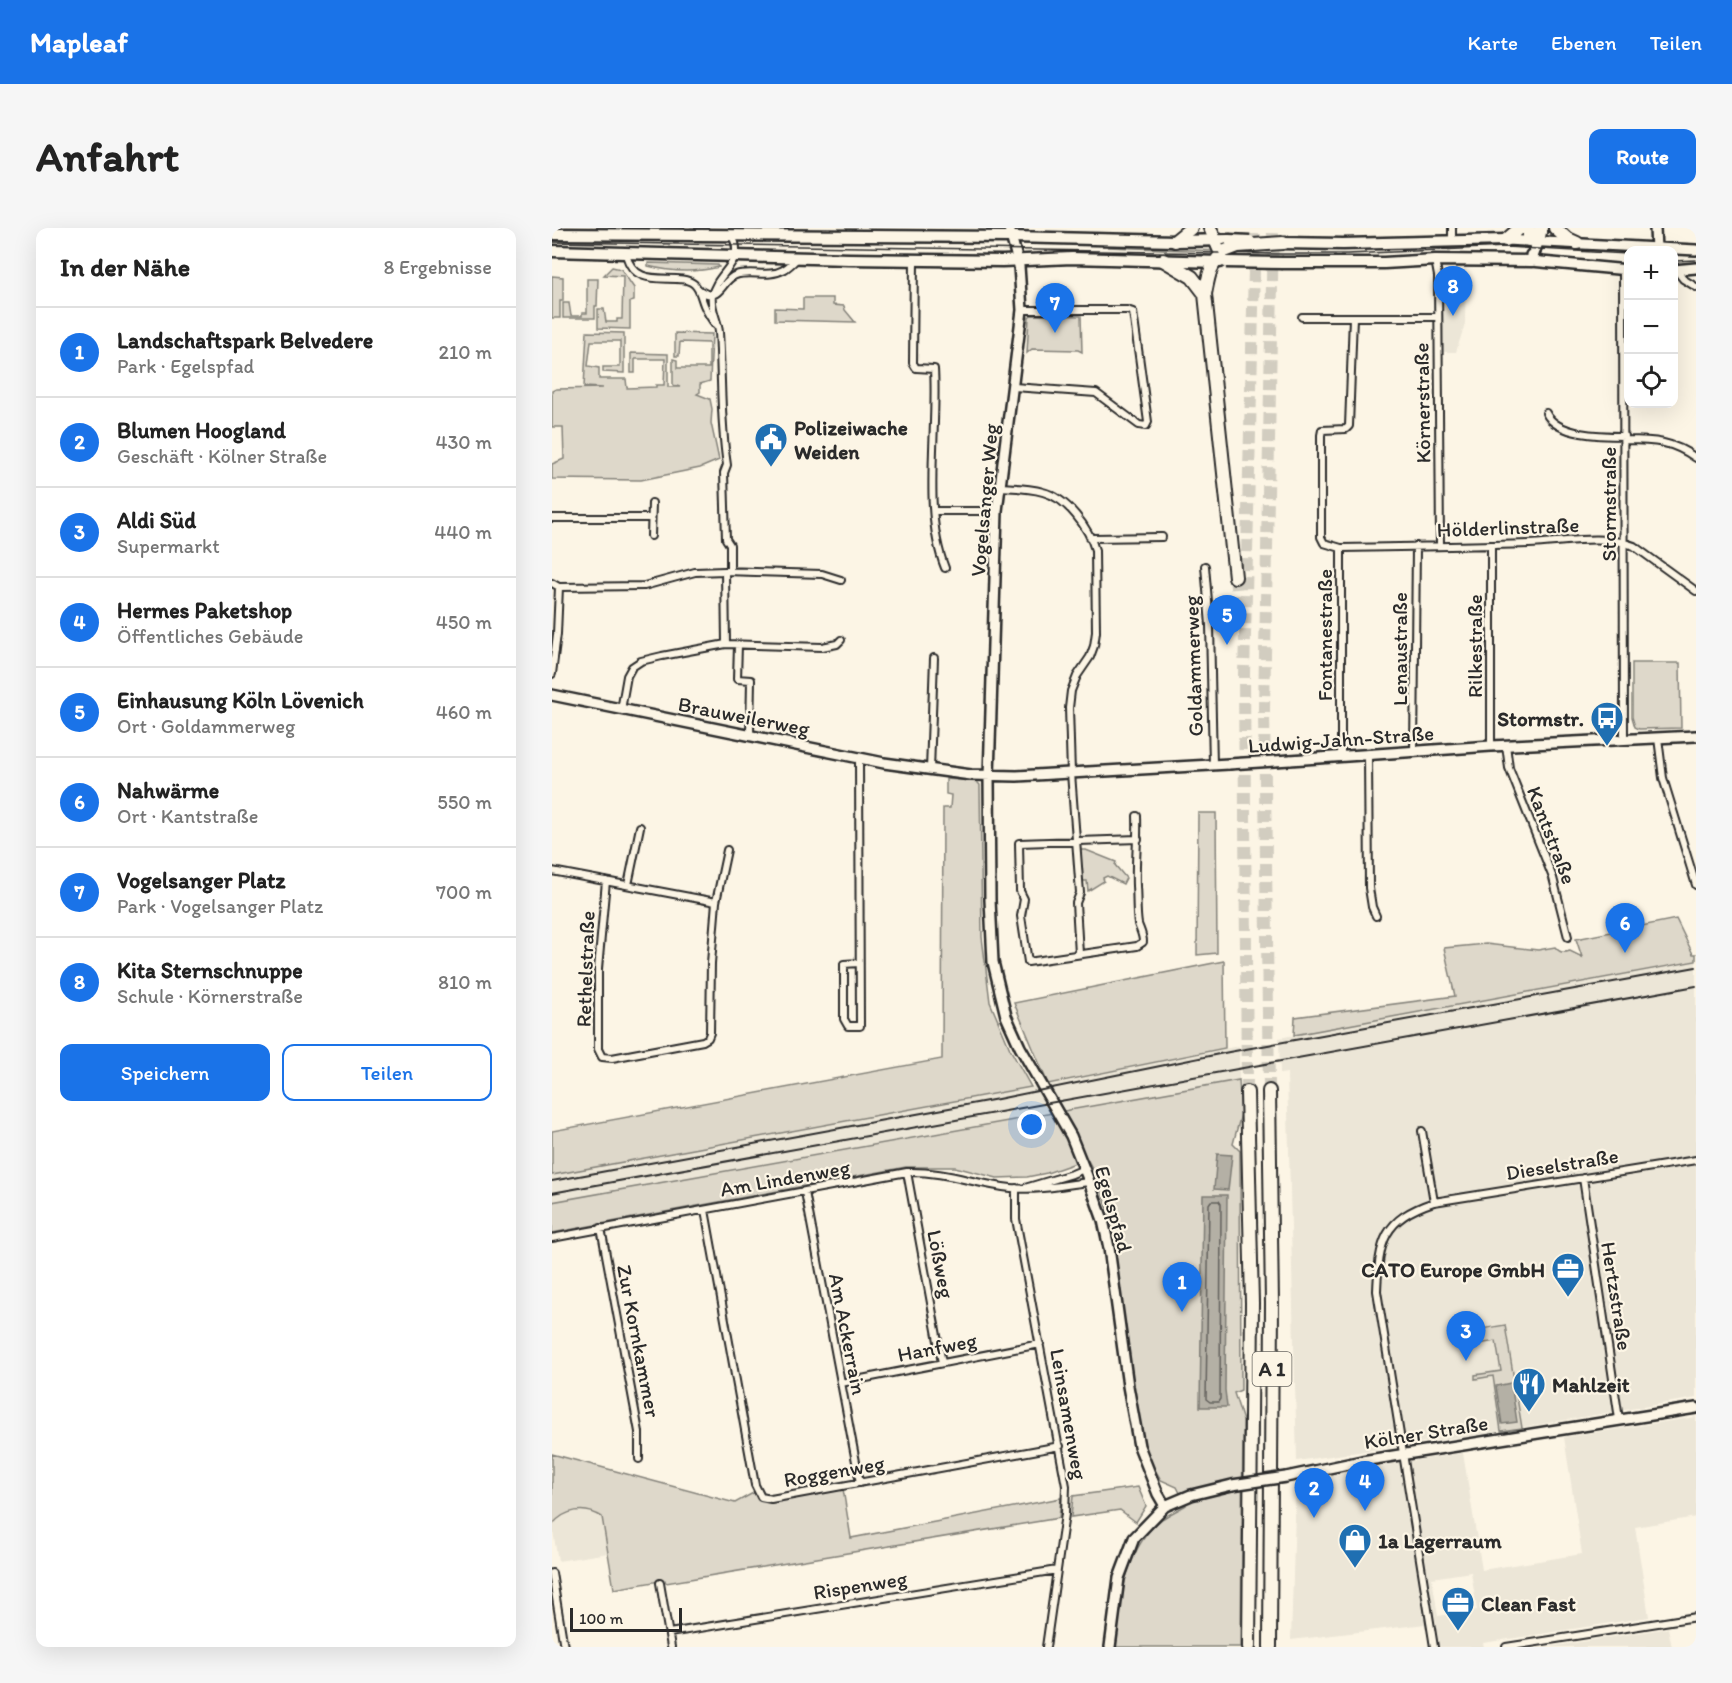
<!DOCTYPE html>
<html lang="de">
<head>
<meta charset="utf-8">
<style>
	:root { --surface:#fff; --page:#f6f6f6; --text:#222; --muted:#767676; --line:#e0e0e0; --accent:#1a73e8 }
	body { margin:0; font-family:Itim,sans-serif; background:var(--page); color:var(--text) }
	.controls { position:absolute; right:18px; top:18px; display:grid; overflow:hidden; border-radius:12px; box-shadow:0 6px 24px #0002 }
	.controls button { width:54px; height:54px; display:grid; place-items:center; padding:0; border:0; border-bottom:2px solid var(--line); background:var(--surface); color:var(--text); font:30px sans-serif }
	.scale { position:absolute; left:18px; bottom:15px; width:112px; box-sizing:border-box; padding-left:6px; border:3px solid #2b2b2b; border-top:0; font-size:16px; line-height:21px; white-space:nowrap; color:#2b2b2b; -webkit-text-stroke:4px #fcf5e5; paint-order:stroke }
	.you { position:absolute; left:480px; top:897px; width:21px; height:21px; margin:-15px; border:4px solid #fff; border-radius:50%; background:#1a73e8; box-shadow:0 0 0 9px #1a73e833 }
	.badge { display:grid; place-items:center; width:39px; height:39px; border-radius:50%; background:var(--accent); color:#fff; font-size:20px; font-weight:700 }
	.pin { position:absolute; translate:-50% -50px; filter:drop-shadow(0 2px 3px #0008) }
	.pin::after { content:''; position:absolute; top:32px; width:21px; height:18px; background:inherit; clip-path:polygon(0 0,100% 0,50% 100%) }
	.list { margin:0; padding:0; list-style:none }
	h2 { display:flex; justify-content:space-between; align-items:center; height:78px; margin:0; padding:0 24px; font-size:26px }
	h2 small { font-size:20px; font-weight:400; color:var(--muted) }
	.list li { display:grid; grid-template-columns:39px 1fr auto; gap:18px; align-items:center; box-sizing:border-box; height:90px; padding:0 24px; border-top:2px solid var(--line) }
	.list b { display:block; font-size:22px; white-space:nowrap }
	.list p { margin:0; font-size:20px; white-space:nowrap; color:var(--muted) }
	.list em { font-size:20px; font-style:normal; color:var(--muted) }
	.actions { display:flex; gap:12px; padding:18px 24px }
	.actions a { flex:1; padding:14px 0; border:2px solid var(--accent); border-radius:12px; text-align:center; font-size:21px; color:var(--accent) }
	.actions .main { background:var(--accent); color:#fff }
	.icon { flex:none; width:33px; height:33px; fill:none; stroke:currentColor; stroke-width:2; stroke-linecap:round; stroke-linejoin:round }
	.map { position:relative; flex:none; width:1144px; height:1419px; overflow:hidden; border-radius:12px }
	header { display:flex; align-items:center; gap:36px; box-sizing:border-box; height:84px; padding:0 30px; background:var(--accent); color:#fff }
	header strong { font-size:28px }
	nav { display:flex; gap:33px; margin-inline-start:auto; font-size:21px }
	.intro { display:flex; align-items:center; justify-content:space-between; box-sizing:border-box; height:144px; padding:0 36px }
	h1 { margin:0; font-size:42px }
	.button { padding:15px 27px; border-radius:12px; background:var(--accent); color:#fff; font-size:21px; font-weight:700 }
	main { display:flex; gap:36px; padding:0 36px }
	aside { flex:1; background:var(--surface); border-radius:12px; box-shadow:0 6px 24px #0002 }
	.map>svg:first-child { display:block }
	.built { fill:#ece6d7; fill-rule:evenodd }
	.green { fill:#ded8ca; stroke:#84827a; stroke-width:1.5 }
	.water { fill:#b4b0a5; stroke:#7d7b74; stroke-width:1.5 }
	.lines { fill:none; stroke-linecap:round; stroke-linejoin:round }
	.shore { stroke:#62605c; stroke-width:1.5 }
	.highway-tunnel { stroke:#d2cdc0; stroke-width:12; stroke-dasharray:12 6; stroke-linecap:butt }
	.street-casing { stroke:#2b2b2b; stroke-width:10 }
	.secondary-casing { stroke:#2b2b2b; stroke-width:14 }
	.primary-casing { stroke:#2b2b2b; stroke-width:15 }
	.highway-casing { stroke:#2b2b2b; stroke-width:16 }
	.street { stroke:#fcf5e5; stroke-width:6 }
	.secondary { stroke:#fcf5e5; stroke-width:9 }
	.primary { stroke:#fcf5e5; stroke-width:10 }
	.highway { stroke:#fcf5e5; stroke-width:12 }
	.tram { stroke:#2b2b2b; stroke-width:1.5 }
	.rail { stroke:#2b2b2b; stroke-width:2 }
	.secondary-bridge-casing { stroke:#2b2b2b; stroke-width:14; stroke-linecap:butt }
	.primary-bridge-casing { stroke:#2b2b2b; stroke-width:15; stroke-linecap:butt }
	.highway-bridge-casing { stroke:#2b2b2b; stroke-width:16; stroke-linecap:butt }
	.secondary-bridge { stroke:#fcf5e5; stroke-width:9 }
	.primary-bridge { stroke:#fcf5e5; stroke-width:10 }
	.highway-bridge { stroke:#fcf5e5; stroke-width:12 }
	.labels { text-anchor:middle; dominant-baseline:central; stroke-width:4.5; stroke-linejoin:round; paint-order:stroke }
	.shield { fill:#fcf5e5; stroke:#6a6863; stroke-width:1.5 }
	.shield-label { font-size:20px; font-weight:bold; fill:#2b2b2b }
	.street-label { font-size:21px; fill:#2b2b2b; stroke:#fcf5e5 }
	.poi-label { font-size:21px; font-weight:bold; fill:#2b2b2b; stroke:#fcf5e5; text-anchor:start }
</style>
</head>
<body>
<header>
<strong>Mapleaf</strong>
<nav><a>Karte</a><a>Ebenen</a><a>Teilen</a></nav>
</header>
<div class="intro"><h1>Anfahrt</h1><a class="button">Route</a></div>
<main>
<aside>
<h2>In der Nähe<small>8 Ergebnisse</small></h2>
<ul class="list">
<li><span class="badge">1</span><div><b>Landschaftspark Belvedere</b><p>Park · Egelspfad</p></div><em>210 m</em></li>
<li><span class="badge">2</span><div><b>Blumen Hoogland</b><p>Geschäft · Kölner Straße</p></div><em>430 m</em></li>
<li><span class="badge">3</span><div><b>Aldi Süd</b><p>Supermarkt</p></div><em>440 m</em></li>
<li><span class="badge">4</span><div><b>Hermes Paketshop</b><p>Öffentliches Gebäude</p></div><em>450 m</em></li>
<li><span class="badge">5</span><div><b>Einhausung Köln Lövenich</b><p>Ort · Goldammerweg</p></div><em>460 m</em></li>
<li><span class="badge">6</span><div><b>Nahwärme</b><p>Ort · Kantstraße</p></div><em>550 m</em></li>
<li><span class="badge">7</span><div><b>Vogelsanger Platz</b><p>Park · Vogelsanger Platz</p></div><em>700 m</em></li>
<li><span class="badge">8</span><div><b>Kita Sternschnuppe</b><p>Schule · Körnerstraße</p></div><em>810 m</em></li>
</ul>
<div class="actions"><a class="main">Speichern</a><a>Teilen</a></div>
</aside>
<div class="map">
<svg width="1144" height="1419" viewBox="0 0 1144 1419">
	<rect width="100%" height="100%" fill="#fcf5e5"/>
	<filter id="ink" filterUnits="userSpaceOnUse"><feTurbulence type="fractalNoise" baseFrequency=".0167" numOctaves="2"/><feDisplacementMap in="SourceGraphic" scale="12" xChannelSelector="R" yChannelSelector="G"/><feConvolveMatrix kernelMatrix="1 2 1 2 8 2 1 2 1" color-interpolation-filters="sRGB"/></filter>
	<g filter="url(#ink)">
		<path class="built" d="M890 42H914L913 96 904 124H890Z
			M1144 733V1170L949 1203 745 1233 735 845 728 846 727 810Z
			M687 818V852L0 974V947L479 859Z
			M1144 1189V1289L1083 1299 1097 1389 931 1415 932 1419H886L882 1395 739 1412 744 1251 911 1225 930 1342 1030 1326 1012 1209ZM919 1344 925 1382 886 1388 880 1350Z
			M23 1283H38L50 1289 56 1325 6 1333 0 1297 12 1286Z
			M1116 1400 1120 1419H996Z"/>
		<path class="green" d="M570 17H658L661 23 555 19Z
			M96 35 166 37 167 39C143 45 119 44 96 38Z
			M60 39 69 41 82 60V73L78 74V101L46 100V81H52L54 94H65V91H70L71 48 52 47Z
			M0 48 11 49V73H8V90H0Z
			M35 51H46L45 78H43V90H11V75H17L19 88H30V85H35Z
			M251 70H281V77L292 78 293 82 303 94 223 92V80L251 81Z
			M479 87 529 88 530 124 526 122 480 121 475 125 477 89Z
			M35 104 72 105V145L51 144V139H68V113H39L36 138 47 140V151H74L75 160 104 159V157H112L113 131H83V145H79V125L116 126V159H128L121 157V131L125 132V140H157V115L128 114 127 128H123V105L160 106 158 153 148 156V164L145 166 158 171 160 181 159 195 167 232 148 240 89 252 0 251V236L12 231 11 199H0V163L4 161 51 160 32 159Z
			M1080 435H1128L1129 500 1087 501 1083 499 1080 489Z
			M394 551 424 553 428 557 430 709 438 774 458 821 479 859 0 947V903L390 831 391 580H398L399 567 394 566Z
			M646 585H664L665 725 645 727Z
			M528 622H534L564 634 563 637 574 650 571 656 555 648 551 650 552 653 536 663 535 653H530Z
			M1124 691 1141 726H1144V733L742 807 743 789 903 768 892 720 934 716 986 722 1003 719C1008 725 1011 725 1018 723L1030 729 1024 711Z
			M672 733 673 820 496 856 462 775Z
			M687 852 689 886 681 916 688 923 689 1162 682 1165 691 1193 689 1419H562C568 1376 572 1320 610 1291 617 1286 626 1282 634 1277L625 1259 609 1252 594 1227 584 1189 558 987 544 947 535 931 495 945 475 949 445 950 403 939H354L0 1005V974Z
			M953 1097 970 1200 949 1203 941 1148 923 1151V1147L949 1143 944 1113 927 1116 926 1109 912 1111 911 1104Z
			M0 1226 183 1275 203 1264 207 1270 218 1274 291 1261 299 1310 509 1270 507 1290 114 1355 113 1352 62 1361 50 1289C33 1278 13 1281 0 1297Z
			M586 1259 594 1278 584 1294 568 1282 519 1289 521 1268Z"/>
		<path class="water" d="M665 926 680 927 676 962 662 961Z
			M651 967H675L673 1162 675 1179H648Z
			M959 1155 965 1194 950 1196 944 1158Z"/>
		<g class="lines">
			<path class="shore" d="M659 973H667L669 976 668 1171 666 1174H658L654 1171 657 976Z"/>
			<path class="highway-tunnel" d="M683 349 687 392
				M717 863 712 481 721 0
				M695 864 692 447 703 0"/>
			<g class="street-casing">
				<path id="street" d="M900 14V0
					M74 26C83 65 125 42 142 56 148 61 149 70 152 77 155 84 159 91 164 97
					M362 31 361 135 364 140 382 141C386 203 370 282 393 340
					M883 32 886 48 888 318
					M1071 41 1072 511
					M1124 42 1131 51 1144 59
					M146 61C169 78 168 52 184 47 198 42 217 50 231 42 236 40 241 34 246 30
					M750 89H886
					M801 89 797 198 794 201 770 202 769 207V309L772 315 789 320C852 319 914 318 977 316 1011 315 1050 305 1082 318L1144 363
					M462 159 544 165 587 197 594 198 596 194 581 84 575 82H470
					M994 185C1005 208 1050 208 1073 208
					M1073 212C1102 212 1120 213 1144 230
					M448 259C462 260 477 260 491 264 515 270 537 300 543 322L544 404 542 418 538 429 525 448 519 463 517 480 519 545 528 665 524 675 527 726
					M382 283H445
					M0 290H99
					M99 308 100 275
					M540 310 610 309
					M939 317V518
					M789 320V529
					M653 338 658 397 661 537
					M173 343 174 416
					M178 343V317L174 311 172 245 175 237C168 192 170 149 167 104 166 92 158 80 160 68 164 44 195 34 180 8
					M0 355 7 359 92 358 143 344 173 343 270 346 289 352
					M186 417 185 451 199 452 198 507
					M0 446 5 406 7 359
					M69 482 75 448 80 439 89 433 110 428 174 416 270 419 285 416 289 412
					M1106 510 1111 550 1144 657
					M954 517 957 540 1001 650 1016 709
					M862 525 864 318
					M816 527 817 660 820 679 824 688
					M378 542 382 430
					M585 588C586 612 583 634 584 658 585 670 584 684 586 696 588 702 591 707 591 714L585 718 476 734 469 688 472 671 468 663 467 615 586 611
					M0 643 164 674
					M54 653 46 741V821L50 829 60 830 151 813 156 810 158 805 159 735 164 674 175 622
					M76 657 88 599
					M307 735 292 736V791L296 798H308L307 530
					M870 903 882 974
					M355 944 390 1135
					M1031 950 1067 1191
					M464 960V991L514 1258 513 1286 494 1419
					M473 960 520 946 532 941
					M253 964 308 1255
					M153 982 203 1257 209 1269 219 1271 508 1218
					M49 1000 87 1204V1231
					M0 1010 355 944C394 943 422 956 459 960 489 963 509 957 537 954
					M289 1155 488 1116
					M0 1345 12 1419
					M108 1355 119 1419
					M117 1405 505 1342
					M882 1419 825 1063C827 1013 831 991 882 974L1144 932
					M954 1419 1144 1389"/>
			</g>
			<g class="secondary-casing">
				<path id="secondary" d="M457 0 467 38 470 82 445 283 437 549 438 672 441 734 454 788 468 819 519 908 535 948 551 992 557 1020 576 1158 587 1218 606 1266 613 1278
					M1103 0 1104 22
					M954 12 1144 22
					M979 27V33L1076 42
					M1122 42 1144 40
					M0 467 332 535 419 547 465 548 677 536
					M738 532 939 518 1144 508
					M734 1249 810 1233 1144 1180
					M558 1419 567 1350 582 1310 613 1278 639 1267 680 1257"/>
			</g>
			<g class="primary-casing">
				<path id="primary" d="M0 6 459 9 623 13 677 12
					M731 15 791 16 954 12
					M0 23 297 31 450 33 520 30 668 34
					M731 35H832L883 32 979 33 986 13"/>
			</g>
			<g class="highway-casing">
				<path id="highway" d="M658 0 667 21 675 30
					M977 0V12
					M1003 0 1014 10 1025 15
					M954 12 968 0
					M623 13 639 0
					M986 13 989 0
					M673 23C658 37 657 45 653 66L683 349
					M611 32 640 49 653 66
					M717 863 720 1076 718 1419
					M695 864 700 1075 697 1419"/>
			</g>
			<use href="#street" class="street"/>
			<use href="#secondary" class="secondary"/>
			<use href="#primary" class="primary"/>
			<use href="#highway" class="highway"/>
			<path class="tram" d="M0 14 731 26H795L954 19 1076 26
				M1122 33 1144 32"/>
			<path class="rail" d="M0 953 446 871 677 824 1144 739
				M0 965 1144 758"/>
			<g class="secondary-bridge-casing">
				<path id="secondary-bridge" d="M677 536 738 532
					M680 1257 734 1249"/>
			</g>
			<g class="primary-bridge-casing">
				<path id="primary-bridge" d="M677 12 698 13
					M674 34 731 35"/>
			</g>
			<g class="highway-bridge-casing">
				<path id="highway-bridge" d="M673 23 686 18 731 15"/>
			</g>
			<use href="#secondary-bridge" class="secondary-bridge"/>
			<use href="#primary-bridge" class="primary-bridge"/>
			<use href="#highway-bridge" class="highway-bridge"/>
		</g>
	</g>
	<defs>
		<g id="civic-pin" transform="scale(1.725)"><path d="M0 17L-7.5 6A9.5 9.5 0 1 1 7.5 6Z" fill="#1f6fb2" stroke="#fcf5e5"/><path d="M-.6-6.5H3V-4.5H.6V-3L4-1V1h2V6H-6V1h2V-1L-.6-3ZM-1.2 2.5V6h2.4V2.5Z" fill="#fff"/></g>
		<g id="bus-pin" transform="scale(1.725)"><path d="M0 17L-7.5 6A9.5 9.5 0 1 1 7.5 6Z" fill="#1f6fb2" stroke="#fcf5e5"/><path d="M-5-6H5V4H4V6H2V4H-2V6H-4V4H-5ZM-3.5-4V0h7V-4ZM-3.5 1.2v1.5H-2V1.2ZM2 1.2v1.5H3.5V1.2Z" fill="#fff"/></g>
		<g id="office-pin" transform="scale(1.725)"><path d="M0 17L-7.5 6A9.5 9.5 0 1 1 7.5 6Z" fill="#1f6fb2" stroke="#fcf5e5"/><path d="M-6-3h4V-5.5h4V-3h4V5H-6ZM-1-4.5V-3h2v-1.5ZM-6 0V1H6V0Z" fill="#fff"/></g>
		<g id="restaurant-pin" transform="scale(1.725)"><path d="M0 17L-7.5 6A9.5 9.5 0 1 1 7.5 6Z" fill="#1f6fb2" stroke="#fcf5e5"/><path d="M-5-6h1v4h1v-4h1v4h1v-4h1v5L-1.5 .5V6h-2V.5L-5-1ZM5-6V6H3V1.5H1.5Q1.5-4 5-6Z" fill="#fff"/></g>
		<g id="shop-pin" transform="scale(1.725)"><path d="M0 17L-7.5 6A9.5 9.5 0 1 1 7.5 6Z" fill="#1f6fb2" stroke="#fcf5e5"/><path d="M-5-2.5h2.3a2.7 3.5 0 0 1 5.4 0H5L5.5 6h-11ZM-1.5-2.5h3a1.5 2.3 0 0 0-3 0Z" fill="#fff"/></g>
	</defs>
	<g fill-rule="evenodd">
		<use href="#civic-pin" x="219" y="211"/>
		<use href="#bus-pin" x="1055" y="490"/>
		<use href="#office-pin" x="1016" y="1041"/>
		<use href="#restaurant-pin" x="977" y="1156"/>
		<use href="#shop-pin" x="803" y="1312"/>
		<use href="#office-pin" x="906" y="1375"/>
	</g>
	<g class="labels">
		<rect class="shield" x="700.5" y="1124" width="39" height="34" rx="4.5"/>
		<g class="shield-label">
			<text x="720" y="1141">A 1</text>
		</g>
		<g class="street-label">
			<text transform="translate(870 175) rotate(-91)">Körnerstraße</text>
			<text transform="translate(432 272) rotate(-85)">Vogelsanger Weg</text>
			<text transform="translate(1056 276) rotate(-90)">Stormstraße</text>
			<text transform="translate(956 299) rotate(-2)">Hölderlinstraße</text>
			<text transform="translate(772 407) rotate(-90)">Fontanestraße</text>
			<text transform="translate(922 418) rotate(-90)">Rilkestraße</text>
			<text transform="translate(847 421) rotate(-90)">Lenaustraße</text>
			<text transform="translate(641 438) rotate(-92)">Goldammerweg</text>
			<text transform="translate(192 488) rotate(11)">Brauweilerweg</text>
			<text transform="translate(789 511) rotate(-4)">Ludwig-Jahn-Straße</text>
			<text transform="translate(1000 607) rotate(69)">Kantstraße</text>
			<text transform="translate(33 741) rotate(-88)">Rethelstraße</text>
			<text transform="translate(1010 936) rotate(-9)">Dieselstraße</text>
			<text transform="translate(233 950) rotate(-10)">Am Lindenweg</text>
			<text transform="translate(562 981) rotate(74)">Egelspfad</text>
			<text transform="translate(389 1036) rotate(79)">Lößweg</text>
			<text transform="translate(1065 1068) rotate(81)">Hertzstraße</text>
			<text transform="translate(296 1106) rotate(79)">Am Ackerrain</text>
			<text transform="translate(87 1113) rotate(79)">Zur Kornkammer</text>
			<text transform="translate(385 1119) rotate(-11)">Hanfweg</text>
			<text transform="translate(517 1186) rotate(80)">Leinsamenweg</text>
			<text transform="translate(874 1204) rotate(-9)">Kölner Straße</text>
			<text transform="translate(282 1243) rotate(-10)">Roggenweg</text>
			<text transform="translate(308 1357) rotate(-9)">Rispenweg</text>
		</g>
		<g class="poi-label">
			<text x="242" y="199">Polizeiwache<tspan x="242" dy="24">Weiden</tspan></text>
			<text x="1032" y="490" text-anchor="end">Stormstr.</text>
			<text x="993" y="1041" text-anchor="end">CATO Europe GmbH</text>
			<text x="1000" y="1156">Mahlzeit</text>
			<text x="826" y="1312">1a Lagerraum</text>
			<text x="929" y="1375">Clean Fast</text>
		</g>
	</g>
</svg>
<div class="controls">
<button>+</button>
<button>−</button>
<button><svg class="icon" aria-label="locate" viewBox="0 0 24 24"><circle cx="12" cy="12" r="6"/><path d="M12 2v4M12 18v4M2 12h4M18 12h4"/></svg></button>
</div>
<div class="scale">100 m</div>
<div class="you"></div>
<div class="pin badge" style="left:630px;top:1084px">1</div>
<div class="pin badge" style="left:762px;top:1290px">2</div>
<div class="pin badge" style="left:914px;top:1133px">3</div>
<div class="pin badge" style="left:813px;top:1283px">4</div>
<div class="pin badge" style="left:675px;top:417px">5</div>
<div class="pin badge" style="left:1073px;top:725px">6</div>
<div class="pin badge" style="left:503px;top:105px">7</div>
<div class="pin badge" style="left:901px;top:88px">8</div>
</div>
</main>
</body>
</html>
